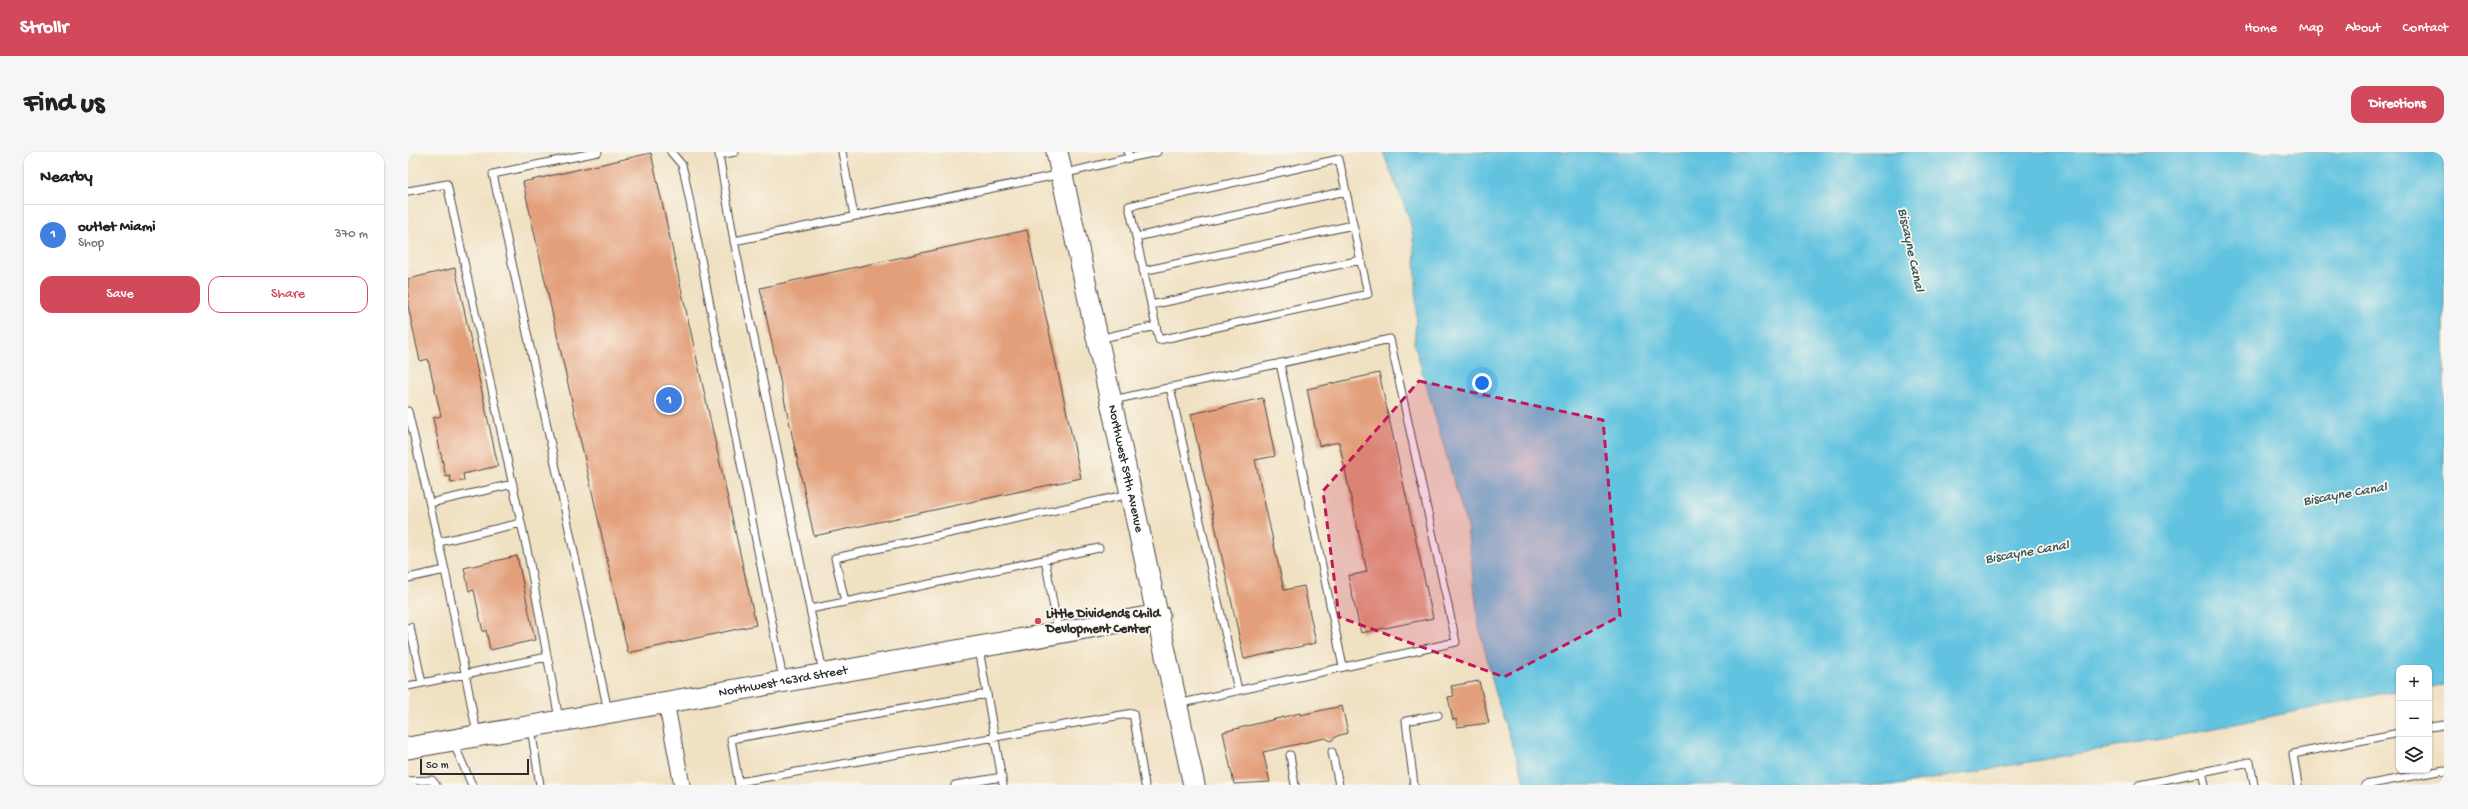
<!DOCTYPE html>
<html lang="en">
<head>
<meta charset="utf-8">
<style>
	:root { --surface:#fff; --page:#f6f6f6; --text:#222; --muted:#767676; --line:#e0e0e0; --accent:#d1495b }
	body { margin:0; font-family:"Gochi Hand",sans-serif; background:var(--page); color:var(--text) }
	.controls { position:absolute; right:12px; bottom:12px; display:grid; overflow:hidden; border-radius:8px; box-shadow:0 1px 3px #0004 }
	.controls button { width:36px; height:36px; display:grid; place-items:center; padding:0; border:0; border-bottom:1px solid var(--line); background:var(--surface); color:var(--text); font:20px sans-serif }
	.scale { position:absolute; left:12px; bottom:10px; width:109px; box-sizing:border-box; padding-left:4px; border:2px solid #2b2b2b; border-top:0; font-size:11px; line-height:14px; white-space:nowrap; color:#2b2b2b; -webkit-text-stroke:3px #fbf7ec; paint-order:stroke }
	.you { position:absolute; left:1074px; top:231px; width:14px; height:14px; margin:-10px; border:3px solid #fff; border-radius:50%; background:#1a73e8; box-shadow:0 0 0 6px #1a73e833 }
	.badge { display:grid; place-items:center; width:26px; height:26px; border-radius:50%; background:var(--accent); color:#fff; font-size:13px; font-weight:700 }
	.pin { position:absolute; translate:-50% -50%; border:2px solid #fff; box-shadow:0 1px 4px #0006 }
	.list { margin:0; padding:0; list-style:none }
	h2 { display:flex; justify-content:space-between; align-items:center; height:52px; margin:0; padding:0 16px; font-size:17px }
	h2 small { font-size:13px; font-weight:400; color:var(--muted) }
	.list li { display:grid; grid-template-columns:26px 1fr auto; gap:12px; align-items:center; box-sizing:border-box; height:60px; padding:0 16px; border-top:1px solid var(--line) }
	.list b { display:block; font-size:15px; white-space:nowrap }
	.list p { margin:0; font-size:13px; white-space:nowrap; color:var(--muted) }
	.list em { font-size:13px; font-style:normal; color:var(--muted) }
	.actions { display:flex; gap:8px; padding:12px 16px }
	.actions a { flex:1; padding:9px 0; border:1px solid var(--accent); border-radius:12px; text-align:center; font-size:14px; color:var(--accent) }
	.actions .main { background:var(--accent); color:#fff }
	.icon { flex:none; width:22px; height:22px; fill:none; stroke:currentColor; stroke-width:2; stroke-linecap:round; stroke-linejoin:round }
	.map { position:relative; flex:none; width:2036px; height:633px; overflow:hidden; border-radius:12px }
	header { display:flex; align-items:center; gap:24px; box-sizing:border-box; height:56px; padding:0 20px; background:var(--accent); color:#fff }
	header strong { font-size:19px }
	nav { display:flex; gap:22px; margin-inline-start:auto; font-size:14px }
	.intro { display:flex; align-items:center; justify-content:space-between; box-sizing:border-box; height:96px; padding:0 24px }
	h1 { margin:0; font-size:28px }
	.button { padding:10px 18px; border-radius:12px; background:var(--accent); color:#fff; font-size:14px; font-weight:700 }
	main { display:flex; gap:24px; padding:0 24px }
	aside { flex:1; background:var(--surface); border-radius:12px; box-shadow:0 1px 3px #0004 }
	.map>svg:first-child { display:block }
	.water { fill:#62c3e0; stroke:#467786 }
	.building { fill:#e39f7a }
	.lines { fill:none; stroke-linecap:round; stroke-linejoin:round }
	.lane-casing { stroke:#494642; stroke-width:9 }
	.street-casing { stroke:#494642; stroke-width:17 }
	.secondary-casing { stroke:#494642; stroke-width:23 }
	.lane { stroke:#fff; stroke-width:7 }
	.street { stroke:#fff; stroke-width:15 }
	.secondary { stroke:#fff; stroke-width:21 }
	.marked { fill:#c2185b; fill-opacity:0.2; stroke:#c2185b; stroke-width:3; stroke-dasharray:8 5; stroke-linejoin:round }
	.poi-dot { fill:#d1495b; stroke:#fbf7ec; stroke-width:1.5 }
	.labels { text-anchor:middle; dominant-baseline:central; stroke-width:3.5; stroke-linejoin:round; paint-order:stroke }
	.street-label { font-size:13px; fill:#2b2b2b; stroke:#fbf7ec }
	.poi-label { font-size:13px; font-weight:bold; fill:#2b2b2b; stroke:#fbf7ec; text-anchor:start }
	.water-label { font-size:14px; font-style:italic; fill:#3c5961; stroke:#fbf7ec }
</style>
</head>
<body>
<header>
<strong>Strollr</strong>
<nav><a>Home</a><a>Map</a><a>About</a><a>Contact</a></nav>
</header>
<div class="intro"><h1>Find us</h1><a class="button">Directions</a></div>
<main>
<aside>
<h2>Nearby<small></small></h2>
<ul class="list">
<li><span class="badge" style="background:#3f7fe0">1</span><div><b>outlet Miami</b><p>Shop</p></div><em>370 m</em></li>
</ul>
<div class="actions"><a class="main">Save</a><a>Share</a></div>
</aside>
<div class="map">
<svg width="2036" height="633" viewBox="0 0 2036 633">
	<rect width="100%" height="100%" fill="#fbf7ec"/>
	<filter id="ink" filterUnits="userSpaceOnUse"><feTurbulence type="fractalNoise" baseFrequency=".025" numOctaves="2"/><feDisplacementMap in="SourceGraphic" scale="8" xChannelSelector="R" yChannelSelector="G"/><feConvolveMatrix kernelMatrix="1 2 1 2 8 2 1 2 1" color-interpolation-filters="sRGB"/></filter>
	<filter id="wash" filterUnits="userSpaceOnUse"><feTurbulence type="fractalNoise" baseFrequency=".012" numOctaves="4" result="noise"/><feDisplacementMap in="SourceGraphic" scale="16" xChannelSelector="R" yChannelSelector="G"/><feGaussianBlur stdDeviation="0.9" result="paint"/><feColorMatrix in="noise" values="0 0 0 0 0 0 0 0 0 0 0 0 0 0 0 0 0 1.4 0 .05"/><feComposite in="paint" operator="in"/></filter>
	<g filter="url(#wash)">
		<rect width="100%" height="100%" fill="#f0e1c3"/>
		<path class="water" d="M975 0H2036V533L2021 534V516H1991V538L1754 587 1489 633H1118L1090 550 1071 475 1059 375 1006 191C1010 164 1009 91 1001 66 993 43 983 22 975 0Z"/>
		<g id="blocks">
			<path class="building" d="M243 1 348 473 220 501 115 30Z
				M619 78 673 326 406 384 352 136Z
				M47 116 90 314 55 322 56 328 43 331 42 324 38 325 25 266 33 264 20 207 12 209 0 154V127Z
				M971 221 1025 466 953 481 940 424 959 420 931 290 911 294 899 237Z
				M855 246 867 304 847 308 876 438 896 434 908 491 836 507 783 262Z
				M109 404 127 488 82 498 78 478 75 480 66 438 61 439 56 416Z
				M1071 529 1081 571 1049 575 1048 567 1045 568 1040 545 1046 544 1043 534Z
				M934 554 940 581 929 584 923 589 917 586 855 600 862 630 826 632 815 580 892 561V563Z"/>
		</g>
	</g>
	<g filter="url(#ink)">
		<use href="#blocks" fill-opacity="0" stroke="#494642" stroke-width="1"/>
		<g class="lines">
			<g class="lane-casing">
				<path id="lane" d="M190 0 85 22 200 559
					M263 0 274 13 277 25 375 527
					M434 0 446 64
					M721 6 749 0
					M0 39 39 32 121 407 151 567
					M728 85 938 39
					M326 89 311 3 327 0
					M735 119 945 73
					M743 153 953 108
					M690 187 748 174 721 54 931 7 960 142 751 188 748 174
					M872 211 935 515
					M762 235 830 538
					M705 248 982 187 1048 490 770 552
					M0 259 37 418 69 582
					M22 351 105 332
					M31 390 113 371
					M691 396 437 450 427 406 722 342
					M637 407 650 478
					M0 426 37 418
					M402 457 437 450
					M2 475 14 531
					M571 497 595 633
					M415 520 326 89 654 22 721 6 720 0
					M0 534 139 505
					M2021 575 2036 573
					M123 576 132 633
					M45 590 64 633
					M924 600 931 633
					M882 603 887 633
					M1794 619 1797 633
					M0 629 24 628 28 633
					M331 630 725 561 737 633
					M331 633 323 587 579 542
					M547 633 594 625
					M1006 633 998 569 1030 563
					M1731 633 1842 610 1846 633
					M1890 633 1885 602 1991 581
					M1957 633 2036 618V620"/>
			</g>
			<g class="street-casing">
				<path id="street" d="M258 550 274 633"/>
			</g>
			<g class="secondary-casing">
				<g id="secondary">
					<path id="s1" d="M649 0 786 633"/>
					<path id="s2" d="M0 596 751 463"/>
				</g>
			</g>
			<use href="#lane" class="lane"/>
			<use href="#street" class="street"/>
			<use href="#secondary" class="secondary"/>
		</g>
	</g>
	<path class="marked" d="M1011 229 1195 268 1212 464 1096 525 931 465 915 339Z"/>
	<circle class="poi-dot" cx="630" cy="469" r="4"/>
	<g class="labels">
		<g class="street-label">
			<text stroke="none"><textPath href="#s1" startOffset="324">Northwest 59th Avenue</textPath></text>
			<text stroke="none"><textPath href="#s2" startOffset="381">Northwest 163rd Street</textPath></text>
		</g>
		<g class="poi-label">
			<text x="638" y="462">Little Dividends Child<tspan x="638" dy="15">Devlopment Center</tspan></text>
		</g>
		<g class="water-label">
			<text transform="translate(1502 98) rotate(78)">Biscayne Canal</text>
			<text transform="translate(1937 343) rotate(-10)">Biscayne Canal</text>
			<text transform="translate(1619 401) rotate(-10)">Biscayne Canal</text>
		</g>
	</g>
</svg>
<div class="controls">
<button>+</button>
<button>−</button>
<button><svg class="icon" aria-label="layers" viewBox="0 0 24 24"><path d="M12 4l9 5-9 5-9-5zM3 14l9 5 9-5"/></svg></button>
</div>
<div class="scale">50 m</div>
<div class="you"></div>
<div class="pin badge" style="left:261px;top:248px;background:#3f7fe0">1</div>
</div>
</main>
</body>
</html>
